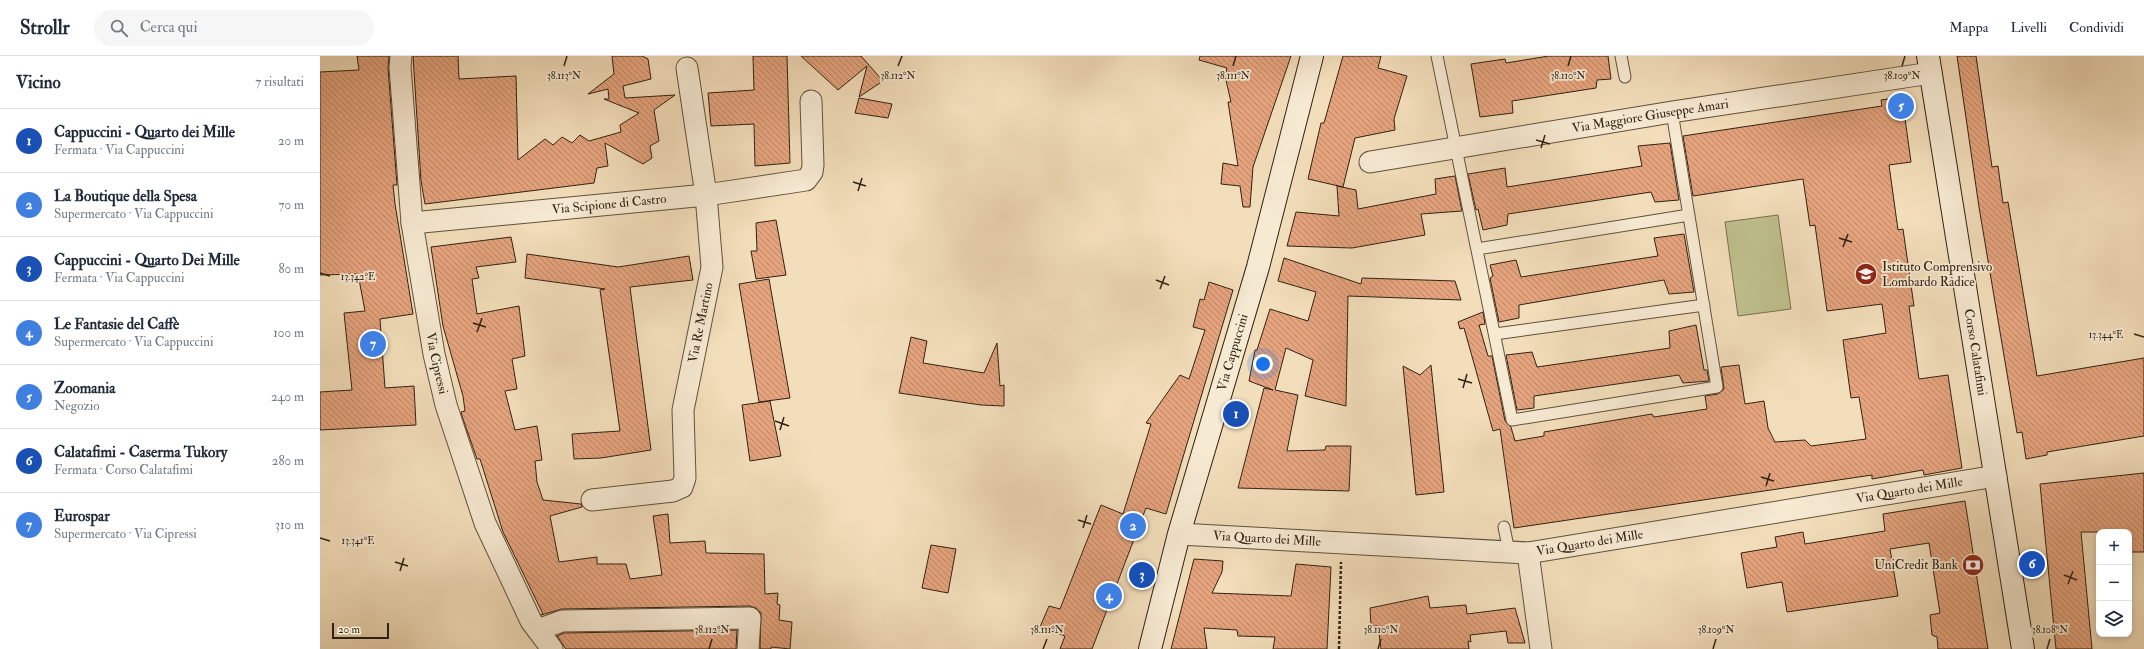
<!DOCTYPE html>
<html lang="it">
<head>
<meta charset="utf-8">
<style>
	:root { --surface:#fff; --page:#f6f6f7; --text:#1f2937; --muted:#747a83; --line:#e0e1e3; --accent:#d93025 }
	body { margin:0; font-family:"IM FELL Double Pica",serif; background:var(--page); color:var(--text) }
	.controls { position:absolute; right:12px; bottom:12px; display:grid; overflow:hidden; border-radius:8px; box-shadow:0 2px 6px #0003 }
	.controls button { width:36px; height:36px; display:grid; place-items:center; padding:0; border:0; border-bottom:1px solid var(--line); background:var(--surface); color:var(--text); font:20px sans-serif }
	.scale { position:absolute; left:12px; bottom:10px; width:57px; box-sizing:border-box; padding-left:4px; border:2px solid #302212; border-top:0; font-size:11px; line-height:14px; white-space:nowrap; color:#302212; -webkit-text-stroke:3px #f7ead3; paint-order:stroke }
	.you { position:absolute; left:943px; top:308px; width:14px; height:14px; margin:-10px; border:3px solid #fff; border-radius:50%; background:#1a73e8; box-shadow:0 0 0 6px #1a73e833 }
	.badge { display:grid; place-items:center; width:26px; height:26px; border-radius:50%; background:var(--accent); color:#fff; font-size:13px; font-weight:700 }
	.pin { position:absolute; translate:-50% -50%; border:2px solid #fff; box-shadow:0 1px 4px #0006 }
	.list { margin:0; padding:0; list-style:none }
	h2 { display:flex; justify-content:space-between; align-items:center; height:52px; margin:0; padding:0 16px; font-size:17px }
	h2 small { font-size:13px; font-weight:400; color:var(--muted) }
	.list li { display:grid; grid-template-columns:26px 1fr auto; gap:12px; align-items:center; box-sizing:border-box; height:64px; padding:0 16px; border-top:1px solid var(--line) }
	.list b { display:block; font-size:15px; white-space:nowrap }
	.list p { margin:0; font-size:13px; white-space:nowrap; color:var(--muted) }
	.list em { font-size:13px; font-style:normal; color:var(--muted) }
	.icon { flex:none; width:22px; height:22px; fill:none; stroke:currentColor; stroke-width:2; stroke-linecap:round; stroke-linejoin:round }
	.map { position:relative; flex:none; width:1824px; height:593px; overflow:hidden }
	header { display:flex; align-items:center; gap:24px; box-sizing:border-box; height:56px; padding:0 20px; background:var(--surface); border-bottom:1px solid var(--line) }
	header strong { font-size:19px }
	nav { display:flex; gap:22px; margin-inline-start:auto; font-size:14px }
	.search { width:280px; height:36px; background:var(--page); display:flex; align-items:center; gap:10px; box-sizing:border-box; padding:0 14px; border-radius:22px; color:var(--muted); font-size:15px }
	main { display:flex }
	aside { flex:1; background:var(--surface) }
	.map>svg:first-child { display:block }
	.pitch { fill:#bfc08d; stroke:#787150 }
	.building { fill:url(#building-back-hatch); stroke:#302212 }
	.lines { fill:none; stroke-linecap:round; stroke-linejoin:round }
	.lane-casing { stroke:#61513c; stroke-width:13 }
	.street-casing { stroke:#61513c; stroke-width:23 }
	.secondary-casing { stroke:#302212; stroke-width:24 }
	.path { stroke:#302212; stroke-width:2.5; stroke-dasharray:3 2; stroke-linecap:butt }
	.lane { stroke:#f7ead3; stroke-width:11 }
	.street { stroke:#f7ead3; stroke-width:21 }
	.secondary { stroke:#f7ead3; stroke-width:22 }
	.ticks { fill:none; stroke:#302212; stroke-width:1.5 }
	.labels { text-anchor:middle; dominant-baseline:central; stroke-width:3.5; stroke-linejoin:round; paint-order:stroke }
	.street-label { font-size:13px; fill:#302212; stroke:#f7ead3 }
	.poi-label { font-size:13px; fill:#302212; stroke:#f7ead3; text-anchor:start }
	.ticks-label { font-size:10px; text-anchor:middle; fill:#302212; stroke:#f7ead3; stroke-width:3.5; stroke-linejoin:round; paint-order:stroke }
</style>
</head>
<body>
<header>
<strong>Strollr</strong>
<div class="search"><svg class="icon" aria-label="search" viewBox="0 0 24 24"><circle cx="10" cy="10" r="6"/><path d="M15 15l6 6"/></svg>Cerca qui</div>
<nav><a>Mappa</a><a>Livelli</a><a>Condividi</a></nav>
</header>
<main>
<aside>
<h2>Vicino<small>7 risultati</small></h2>
<ul class="list">
<li><span class="badge" style="background:#1a4fb4">1</span><div><b>Cappuccini - Quarto dei Mille</b><p>Fermata · Via Cappuccini</p></div><em>20 m</em></li>
<li><span class="badge" style="background:#3f7fe0">2</span><div><b>La Boutique della Spesa</b><p>Supermercato · Via Cappuccini</p></div><em>70 m</em></li>
<li><span class="badge" style="background:#1a4fb4">3</span><div><b>Cappuccini - Quarto Dei Mille</b><p>Fermata · Via Cappuccini</p></div><em>80 m</em></li>
<li><span class="badge" style="background:#3f7fe0">4</span><div><b>Le Fantasie del Caffè</b><p>Supermercato · Via Cappuccini</p></div><em>100 m</em></li>
<li><span class="badge" style="background:#3f7fe0">5</span><div><b>Zoomania</b><p>Negozio</p></div><em>240 m</em></li>
<li><span class="badge" style="background:#1a4fb4">6</span><div><b>Calatafimi - Caserma Tukory</b><p>Fermata · Corso Calatafimi</p></div><em>280 m</em></li>
<li><span class="badge" style="background:#3f7fe0">7</span><div><b>Eurospar</b><p>Supermercato · Via Cipressi</p></div><em>310 m</em></li>
</ul>
</aside>
<div class="map">
<svg width="1824" height="593" viewBox="0 0 1824 593">
	<defs>
		<pattern id="building-back-hatch" width="6" height="6" patternUnits="userSpaceOnUse"><rect width="6" height="6" fill="#e6a47e"/><path d="M-1 5l2 2M0 0l6 6M5-1l2 2" fill="none" stroke="#bb8566"/></pattern>
	</defs>
	<rect width="100%" height="100%" fill="#f3debb"/>
	<filter id="stains"><feTurbulence type="fractalNoise" baseFrequency=".005" numOctaves="4"/><feColorMatrix values="0 0 0 0 .2 0 0 0 0 .09 0 0 0 0 .02 0 0 0 .5 -.17"/></filter>
	<radialGradient id="worn" r=".72"><stop offset=".6" stop-color="#630" stop-opacity="0"/><stop offset="1" stop-color="#630" stop-opacity=".3"/></radialGradient>
	<path class="pitch" d="M1458 159 1471 253 1418 260 1405 166Z"/>
	<path class="building" d="M37 0H69L68 12 77 129H73L75 148 93 258 60 263 65 332 94 330 96 369 0 374V336L32 334 24 257 45 255 38 218 0 219V16L39 14Z
		M93 0H138L139 23 196 20 198 104 225 83 233 89 242 81 252 87 260 79 269 85 301 76 300 69 319 57 284 43H289L288 33 268 38 294 18 292 0H322L328 3 331 23 303 30 305 42 355 39 334 54 339 85 330 90 332 102 323 108 285 87 288 110 277 112 274 127 105 148 101 125Z
		M433 0H467L470 107 435 110 434 68 391 70 388 37 434 34Z
		M481 0H541L563 25 539 41 547 10 518 34Z
		M880 0H971L933 111 930 151H923L920 130 901 128 903 107 918 110 908 46H911L905 20 907 12 879 4Z
		M1023 0H1061L1058 12 1087 20 1074 63 1075 74 1035 82 1023 131 988 123 1001 67H1004Z
		M1229 0H1288L1291 23 1277 24 1276 32 1192 45 1193 57 1160 61 1151 8 1185 3 1186 7Z
		M1637 0H1656L1672 111 1678 110 1683 147 1688 146 1717 320 1824 302V380L1727 396V399L1706 403 1702 376 1697 377 1659 151Z
		M1582 41 1591 106 1569 109 1578 174 1583 173 1594 250H1589L1599 323 1628 319 1642 412 1604 419 1603 414 1552 423V419L1194 472 1180 373 1173 375 1144 272 1140 273 1138 266 1163 256 1165 268 1159 269 1168 300H1172L1185 365 1191 371 1195 385 1224 380V376L1332 358 1334 361 1387 353 1385 340 1398 338 1404 333 1401 311 1419 309 1425 348 1444 345 1448 372 1455 386 1485 384 1491 390 1546 383 1539 341 1531 342 1523 284 1566 277 1562 248 1507 255 1495 169 1490 170 1483 123 1373 140 1363 80 1562 50 1561 44Z
		M539 42 572 48 568 62 535 57Z
		M1350 87 1359 144 1335 146 1331 136 1188 158 1187 169 1163 174 1158 153 1156 154 1148 118 1185 112 1187 131 1322 110 1318 90Z
		M1135 120 1142 155 1101 158 1105 179 1032 192 967 190 976 156 1019 160 1017 130 1036 134 1038 153 1116 138 1115 123Z
		M456 164 466 219 436 223 431 195H437L436 167Z
		M1364 178 1374 236 1349 238 1344 224 1199 249V262L1179 266 1170 222 1173 220 1170 209 1196 204 1201 221 1338 200 1334 182Z
		M191 181 196 206 156 211 159 222 152 223 157 258 199 250 205 300 192 303 197 333 185 335 195 374 217 370 222 404 215 405 217 426 223 444 261 448 262 451 230 460 239 506 277 501V508H306L310 523 342 519 333 460 348 458 350 487 385 485 386 497 444 498 445 538 458 537 457 548 460 549 459 564 472 566 470 593 451 591V593H440L441 557 436 552 430 550 242 553 221 559 223 558 183 476 160 403H157L142 360 141 356 145 355 143 340 123 270 111 191Z
		M207 198 298 211 369 200 373 224 310 231 331 394 281 402 254 403 252 378 300 375 280 234 285 233 205 222Z
		M964 202 1041 228 1042 222 1135 225 1141 244 1028 240 1026 350 985 340 993 304 966 292 955 334 978 339 967 395 1005 394 1006 390H1031L1029 435 918 432 944 332 953 334 929 325 935 294H937L950 253 988 265 996 236 958 225Z
		M449 223 470 342 439 346 419 228Z
		M889 226 913 234 846 458 826 452 772 593H740L745 580 720 571 729 550 740 553 781 449 803 458 831 368 826 367 860 319 869 323 885 274 873 271 880 243 884 244Z
		M1376 269 1384 314H1387L1389 325 1363 327 1359 319 1214 340V352L1197 354 1186 299 1212 296 1217 311 1350 292 1349 275Z
		M591 281 607 285 603 307 664 317 677 287 680 330 684 329V350L661 349 579 337Z
		M1111 309 1124 436 1096 439 1083 310 1100 319Z
		M450 345 461 400 430 405 422 349Z
		M1824 417V496H1809V476H1761L1772 593H1736L1720 428Z
		M1645 445 1668 593H1618L1617 581 1612 579 1610 559 1620 557 1609 487 1570 493 1578 540 1467 556 1462 526 1427 532 1421 497 1457 491 1455 481 1483 476 1485 488 1565 475 1563 458Z
		M611 489 636 493 628 537 602 532Z
		M874 503 903 505 902 516 892 537 971 540 976 508 1011 511 1007 593H953L955 581 918 580 917 574 884 572 887 593H851Z
		M1108 540 1110 552 1146 549 1147 558 1195 552 1205 587H1188L1186 575 1150 579 1151 586 1148 585 1149 593H1061L1058 570H1051L1050 552Z
		M417 574 416 593H246L237 580 244 577Z"/>
	<g class="lines">
		<g class="lane-casing">
			<path id="lane" d="M1117 0 1192 364 1397 331 1352 56
				M1301 0 1305 21
				M1157 193 1369 159
				M1175 278 1384 249
				M1184 471 1189 496"/>
		</g>
		<g class="street-casing">
			<g id="street">
				<path id="s1" d="M81 0 80 11 92 167 114 298 126 349 165 467 211 565 232 593"/>
				<path id="s2" d="M1050 106 1352 56 1611 17"/>
				<path id="s3" d="M92 167 386 139 486 124 492 116 493 109 491 45"/>
				<path id="s4" d="M272 444 353 435 362 431 365 422 363 354 392 211 386 139 367 12"/>
				<path id="s5" d="M859 478 1208 497 1676 420"/>
				<path d="M1208 497 1221 593"/>
				<path d="M218 574 242 565 430 562 428 593"/>
			</g>
		</g>
		<g class="secondary-casing">
			<g id="secondary">
				<path id="s6" d="M1608 0 1703 593"/>
				<path id="s7" d="M830 593 859 478 938 211 992 0"/>
			</g>
		</g>
		<path class="path" d="M1019 593 1021 506"/>
		<use href="#lane" class="lane"/>
		<use href="#street" class="street"/>
		<use href="#secondary" class="secondary"/>
	</g>
	<path class="ticks" d="M244 10 247 0M578 10 582 0M913 10 916 0M1248 10 1251 0M1582 10 1585 0M1216 84 1230 88M1221 92 1225 79M533 126 546 130M538 135 542 122M1519 182 1532 186M1523 191 1528 178M0 217 10 220M836 224 849 229M840 233 845 220M153 267 166 271M157 276 162 262M1814 278 1824 281M1138 323 1152 327M1143 332 1147 318M455 365 469 370M460 374 464 361M1441 421 1454 425M1446 430 1450 417M758 464 771 468M763 472 767 459M0 482 10 485M75 506 88 510M80 515 84 502M1744 519 1757 524M1748 528 1753 515M389 593 392 583M723 593 727 583M1058 593 1061 583M1393 593 1396 583M1727 593 1730 583"/>
	<defs>
		<g id="school-disc" transform="scale(1.15)"><circle r="9.5" fill="#8f2418" stroke="#f7ead3"/><path d="M0-5L7-2L0 1L-7-2ZM-4 1L0 2.5L4 1V4Q0 6-4 4Z" fill="#fff"/></g>
		<g id="bank-disc" transform="scale(1.15)"><circle r="9.5" fill="#8f2418" stroke="#f7ead3"/><path d="M-6-4H6V4H-6ZM0-2.3a2.3 2.3 0 1 0 0 4.6a2.3 2.3 0 1 0 0-4.6Z" fill="#fff"/></g>
	</defs>
	<g fill-rule="evenodd">
		<use href="#school-disc" x="1546" y="218"/>
		<use href="#bank-disc" x="1653" y="509"/>
	</g>
	<g class="labels">
		<g class="street-label">
			<text stroke="none"><textPath href="#s2" startOffset="284">Via Maggiore Giuseppe Amari</textPath></text>
			<text stroke="none"><textPath href="#s3" startOffset="198">Via Scipione di Castro</textPath></text>
			<text stroke="none"><textPath href="#s4" startOffset="258">Via Re Martino</textPath></text>
			<text stroke="none"><textPath href="#s6" startOffset="300">Corso Calatafimi</textPath></text>
			<text stroke="none"><textPath href="#s7" startOffset="308">Via Cappuccini</textPath></text>
			<text stroke="none"><textPath href="#s1" startOffset="310">Via Cipressi</textPath></text>
			<text stroke="none"><textPath href="#s5" startOffset="736">Via Quarto dei Mille</textPath></text>
			<text stroke="none"><textPath href="#s5" startOffset="88">Via Quarto dei Mille</textPath></text>
			<text stroke="none"><textPath href="#s5" startOffset="412">Via Quarto dei Mille</textPath></text>
		</g>
		<g class="poi-label">
			<text x="1562" y="211">Istituto Comprensivo<tspan x="1562" dy="15">Lombardo Radice</tspan></text>
			<text x="1638" y="509" text-anchor="end">UniCredit Bank</text>
		</g>
	</g>
	<g class="ticks-label">
		<text x="244" y="23">38.113°N</text>
		<text x="578" y="23">38.112°N</text>
		<text x="913" y="23">38.111°N</text>
		<text x="1248" y="23">38.110°N</text>
		<text x="1582" y="23">38.109°N</text>
		<text x="38" y="224">13.342°E</text>
		<text x="1786" y="282">13.344°E</text>
		<text x="38" y="488">13.341°E</text>
		<text x="392" y="577">38.112°N</text>
		<text x="727" y="577">38.111°N</text>
		<text x="1061" y="577">38.110°N</text>
		<text x="1396" y="577">38.109°N</text>
		<text x="1730" y="577">38.108°N</text>
	</g>
	<rect width="100%" height="100%" filter="url(#stains)"/>
	<rect width="100%" height="100%" fill="url(#worn)"/>
</svg>
<div class="controls">
<button>+</button>
<button>−</button>
<button><svg class="icon" aria-label="layers" viewBox="0 0 24 24"><path d="M12 4l9 5-9 5-9-5zM3 14l9 5 9-5"/></svg></button>
</div>
<div class="scale">20 m</div>
<div class="you"></div>
<div class="pin badge" style="left:916px;top:358px;background:#1a4fb4">1</div>
<div class="pin badge" style="left:813px;top:470px;background:#3f7fe0">2</div>
<div class="pin badge" style="left:822px;top:519px;background:#1a4fb4">3</div>
<div class="pin badge" style="left:789px;top:540px;background:#3f7fe0">4</div>
<div class="pin badge" style="left:1581px;top:50px;background:#3f7fe0">5</div>
<div class="pin badge" style="left:1712px;top:508px;background:#1a4fb4">6</div>
<div class="pin badge" style="left:53px;top:288px;background:#3f7fe0">7</div>
</div>
</main>
</body>
</html>
